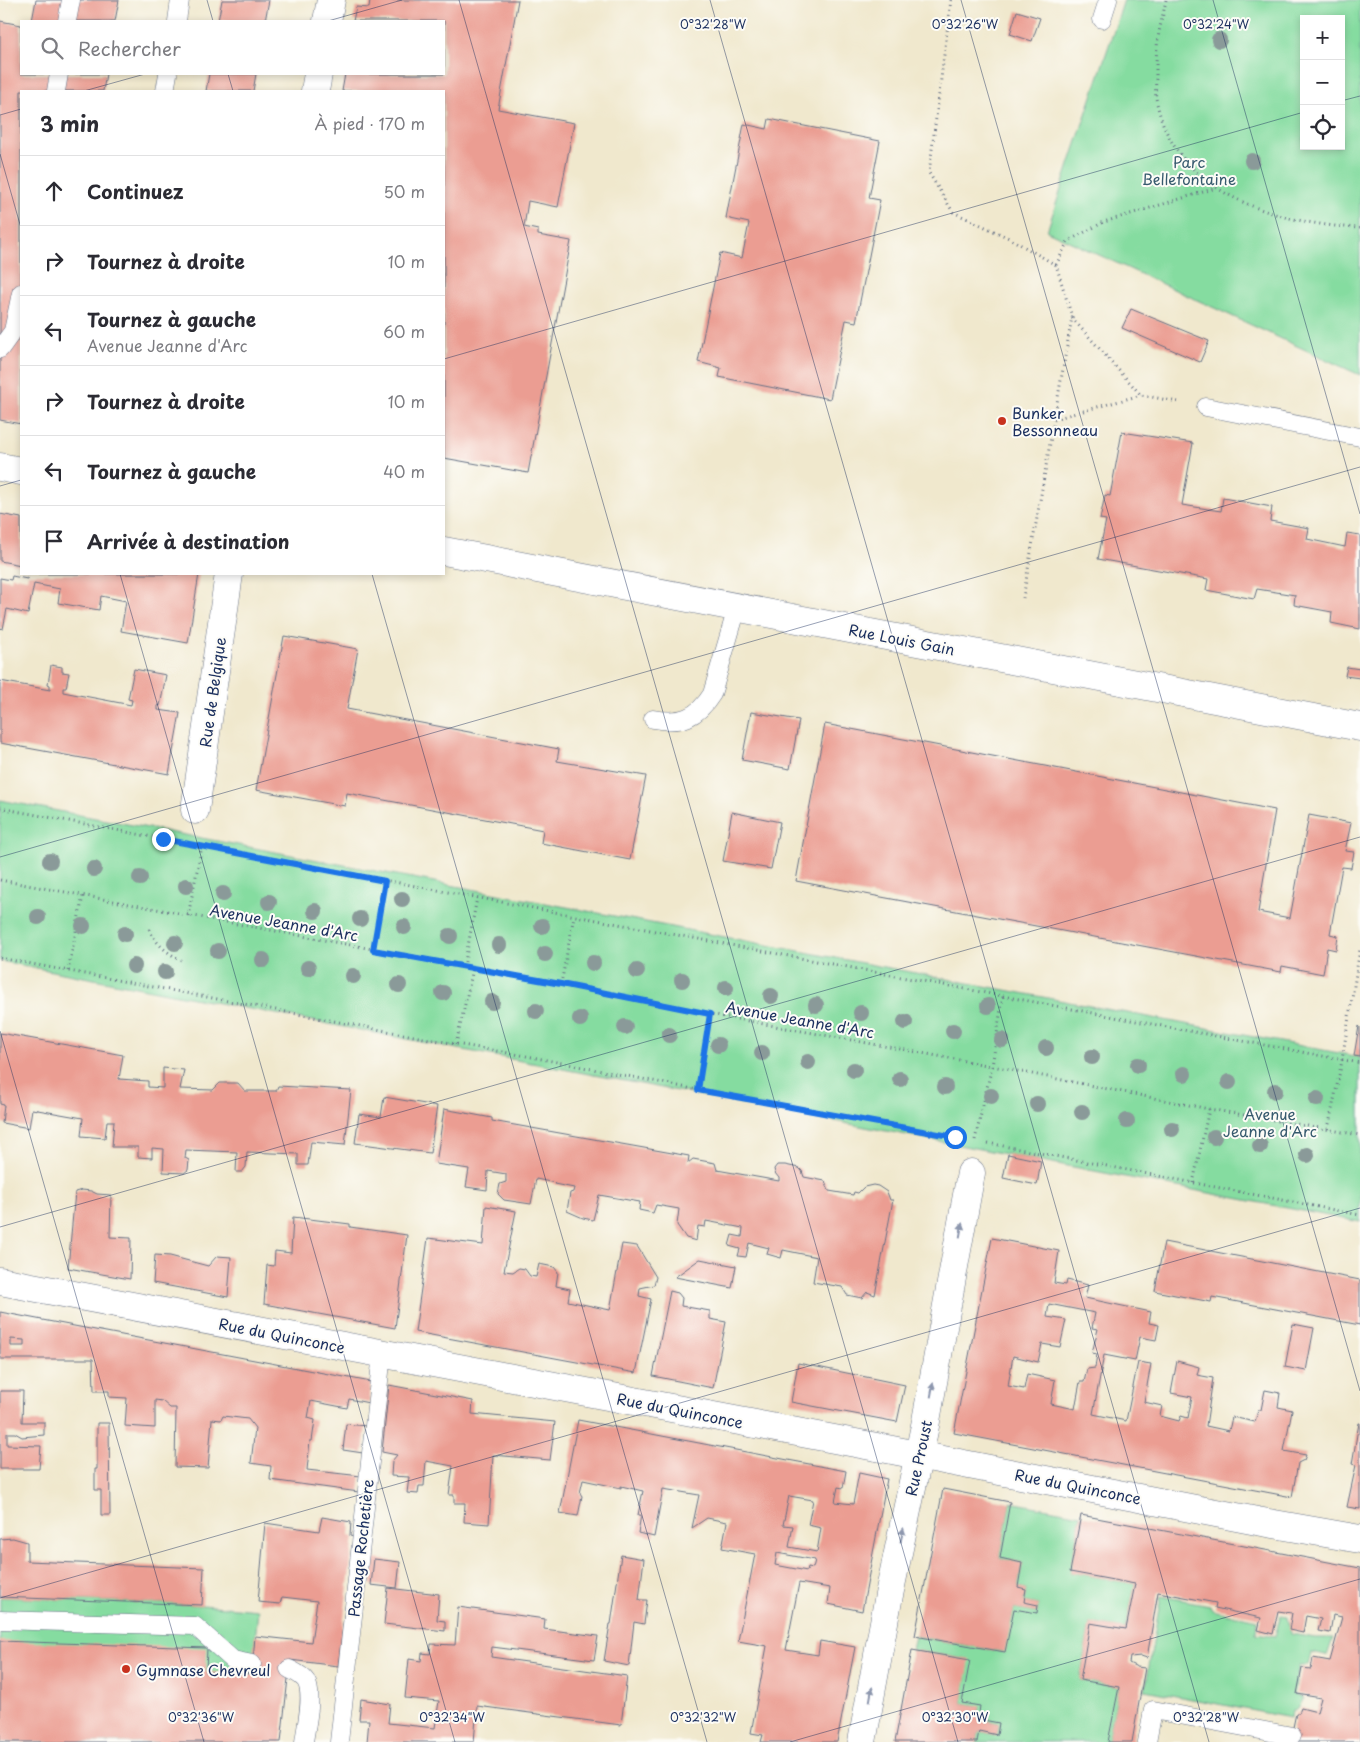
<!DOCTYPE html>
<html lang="fr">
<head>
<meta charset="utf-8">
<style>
	:root { --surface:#fff; --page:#f2f2f3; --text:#2b2b33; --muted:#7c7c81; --line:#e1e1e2 }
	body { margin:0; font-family:"Playpen Sans",sans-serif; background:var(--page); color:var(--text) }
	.controls { position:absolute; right:15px; top:15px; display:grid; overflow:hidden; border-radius:0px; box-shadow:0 2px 8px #0003 }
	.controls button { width:45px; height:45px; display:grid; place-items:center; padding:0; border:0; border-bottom:1px solid var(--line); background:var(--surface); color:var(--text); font:25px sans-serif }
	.stop { position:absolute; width:15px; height:15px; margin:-11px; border:4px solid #1a73e8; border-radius:50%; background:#fff }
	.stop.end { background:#1a73e8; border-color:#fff; box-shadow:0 1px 5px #0008 }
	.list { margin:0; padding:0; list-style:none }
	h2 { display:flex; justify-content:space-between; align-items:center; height:65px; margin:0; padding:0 20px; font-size:21px }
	h2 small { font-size:16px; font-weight:400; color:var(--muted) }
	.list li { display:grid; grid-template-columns:32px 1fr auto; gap:15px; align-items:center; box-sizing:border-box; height:70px; padding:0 20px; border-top:1px solid var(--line) }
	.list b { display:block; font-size:19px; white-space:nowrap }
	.list p { margin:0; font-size:16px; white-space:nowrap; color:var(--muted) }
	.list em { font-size:16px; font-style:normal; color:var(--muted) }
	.icon { flex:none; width:28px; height:28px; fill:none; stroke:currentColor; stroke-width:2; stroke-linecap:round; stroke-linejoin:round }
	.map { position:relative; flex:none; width:1360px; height:1742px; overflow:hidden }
	.search { position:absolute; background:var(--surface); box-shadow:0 2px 8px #0003; left:20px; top:20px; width:425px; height:55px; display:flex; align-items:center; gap:12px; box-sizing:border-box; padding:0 18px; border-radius:0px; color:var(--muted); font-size:19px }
	.panel { position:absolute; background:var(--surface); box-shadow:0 2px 8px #0003; left:20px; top:90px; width:425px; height:485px; border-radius:0px }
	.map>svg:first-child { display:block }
	.green { fill:#85dca0; stroke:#50867f; fill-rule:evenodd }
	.building { fill:#eb9d92; fill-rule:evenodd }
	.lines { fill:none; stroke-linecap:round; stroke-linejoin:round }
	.service-casing { stroke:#667085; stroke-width:19 }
	.minor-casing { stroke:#667085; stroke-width:29 }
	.path { stroke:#667085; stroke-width:3; stroke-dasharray:1 4; stroke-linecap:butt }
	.service { stroke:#fff; stroke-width:18 }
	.minor { stroke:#fff; stroke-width:28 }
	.tree { fill:#8a9a99 }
	.oneway { fill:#8d97ae }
	.route { stroke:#1a73e8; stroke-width:6 }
	.ticks { fill:none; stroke:#1b2f5e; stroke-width:1; stroke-opacity:0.45 }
	.poi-dot { fill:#c8321e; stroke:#fdfcf7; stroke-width:2 }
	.labels { text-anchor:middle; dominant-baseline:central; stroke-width:4; stroke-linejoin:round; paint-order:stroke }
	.park-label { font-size:15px; fill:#365a6e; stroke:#fdfcf7 }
	.poi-label { font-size:15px; fill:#1b2f5e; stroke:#fdfcf7; text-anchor:start }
	.street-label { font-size:15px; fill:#1b2f5e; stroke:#fdfcf7 }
	.ticks-label { font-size:12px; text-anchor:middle; fill:#1b2f5e; stroke:#fdfcf7; stroke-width:4; stroke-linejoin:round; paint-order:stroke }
</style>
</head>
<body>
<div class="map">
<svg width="1360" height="1742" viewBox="0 0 1360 1742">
	<rect width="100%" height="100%" fill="#fdfcf7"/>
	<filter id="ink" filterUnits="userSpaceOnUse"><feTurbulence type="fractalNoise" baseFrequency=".02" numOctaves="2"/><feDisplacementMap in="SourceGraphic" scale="10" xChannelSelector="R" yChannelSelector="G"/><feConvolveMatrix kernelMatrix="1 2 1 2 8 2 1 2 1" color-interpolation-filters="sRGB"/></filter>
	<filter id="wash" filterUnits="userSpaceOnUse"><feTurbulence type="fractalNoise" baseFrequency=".0096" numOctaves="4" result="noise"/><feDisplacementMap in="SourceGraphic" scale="20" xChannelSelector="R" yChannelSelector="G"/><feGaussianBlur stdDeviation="1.12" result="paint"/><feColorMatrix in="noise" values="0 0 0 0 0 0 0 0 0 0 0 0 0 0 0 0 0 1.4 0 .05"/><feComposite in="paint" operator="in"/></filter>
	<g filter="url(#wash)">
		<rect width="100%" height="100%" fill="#f0e8cd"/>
		<path class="green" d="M1124 0H1360V375L1047 231ZM1304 19H1341V146H1304Z
			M0 800 1360 1057V1222L0 961Z
			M1010 1502 1081 1515 1070 1572 1135 1584 1126 1629 1090 1623 1080 1680 1119 1687 1108 1742H977L979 1731 997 1735 999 1723 978 1719 980 1706 962 1703 969 1660 912 1650 915 1636 1004 1652 1014 1609 1037 1613 1038 1605 1024 1602 1026 1589 1018 1587 1022 1563 1000 1558Z
			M1161 1596 1210 1605 1212 1610 1257 1620 1256 1633 1275 1636 1281 1615 1288 1616 1291 1634 1315 1638H1333L1327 1656 1311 1653 1308 1665H1299L1294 1695 1303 1698 1297 1709 1292 1710 1291 1718 1145 1690Z
			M0 1597 202 1605 258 1610 245 1742H0Z"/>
		<g id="blocks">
			<path class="building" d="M36 0H119L115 21H32Z
				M222 0H269L265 21H218Z
				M370 0H518L498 109 574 123 558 207 528 201 524 227 538 230V235L571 241 528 473 444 458V91H342L345 74H444V21H353L356 7 369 8Z
				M1017 11 1040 18 1032 41 1010 34Z
				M0 21 21 25V74H106L103 91H21V424L0 420Z
				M209 74H256L253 91H206Z
				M769 119 880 141 869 198 880 200 856 322 846 320 830 399 719 377 721 368 698 362 720 253 742 258 749 223 726 218 744 124 767 129Z
				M1131 309 1209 341 1200 362 1122 328Z
				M1122 432 1193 443 1182 505 1221 511 1223 498 1272 507 1270 521 1309 528 1307 539 1345 547 1347 533 1360 535V629L1331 623 1332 612 1294 605 1295 595 1257 589 1254 599 1206 590 1208 579 1098 559 1106 520 1100 519 1105 495 1110 496Z
				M0 514 21 518V565L0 561Z
				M28 574H199L188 643 121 631 126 601 101 596 99 610 58 603 60 589 34 584 28 614 7 609 3 629 0 628V578L11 580 12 576 27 579Z
				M284 636 358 649 347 709 559 749 557 761 646 776 630 860 541 843 543 830 347 793 345 806 256 790Z
				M51 665 62 667V672L69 673 66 688H63V692L131 705 132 700 128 699 134 669 166 675 160 706 158 705V710L180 713 169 774 0 743V681L50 690V685L48 684Z
				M1347 667 1360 669V678L1345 676Z
				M751 712 799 720 790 769 742 760Z
				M825 724 1275 810 1258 912 1290 918 1309 815 1351 823 1345 851 1354 852 1351 868 1342 867 1330 934 1338 936 1336 950 1327 948 1323 974 1282 966 1281 972 796 881Z
				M732 812 780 822 771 869 723 861Z
				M1359 1026 1360 1027V1057L1354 1056Z
				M0 1033 123 1055 119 1079 148 1081V1087L163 1088V1068L184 1070 180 1089 213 1090 220 1083H238L245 1091H276L278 1086 351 1090 345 1145 311 1142 308 1165H298V1154L247 1152 246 1167 242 1172H236L237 1152 186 1150 185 1158 189 1160 188 1170 184 1173 163 1172 164 1149 152 1148V1158L138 1157V1147H112L114 1121H107L105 1138 81 1136 83 1118 32 1109 29 1128 2 1123 4 1105 0 1104Z
				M384 1097 437 1106 430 1153 355 1143 359 1114 381 1117Z
				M444 1109 492 1118V1121L689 1156 688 1163 693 1159 715 1163 717 1170 779 1181V1178L775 1173 774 1169 777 1165H785L799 1168 802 1171 804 1177 825 1181 829 1191 853 1195 854 1192 858 1193 864 1187 873 1185 878 1186 887 1192 890 1200H893L875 1295 867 1292 862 1298 847 1295 842 1287 813 1282 817 1257 783 1250 781 1258 767 1254 769 1248 749 1243 746 1257 738 1256 740 1249 729 1246 732 1235 742 1237 743 1228 706 1221 705 1227 698 1226 696 1241 686 1238 677 1225 679 1209 656 1205 653 1213 639 1210 640 1202 599 1195 593 1220 583 1218 567 1211 570 1193 573 1192 574 1188 554 1184 555 1183 536 1179 531 1204 504 1200 498 1194 500 1184 506 1182V1174L488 1171 487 1190 466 1187 469 1169 436 1164Z
				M1008 1154 1041 1161 1037 1185 1003 1178Z
				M82 1190 91 1191 97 1194 111 1195 110 1237 131 1238 130 1279 68 1268 75 1192Z
				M486 1206 516 1211 504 1271 513 1272 519 1268 525 1269 530 1276 536 1277 539 1264 554 1267 558 1272 556 1286 570 1289 568 1301 610 1310 622 1244 637 1246 656 1277 654 1285 640 1288 639 1296 651 1299 636 1373 415 1332 428 1238 483 1245Z
				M293 1217 350 1224V1227L407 1235 395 1328 264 1304 267 1265 274 1266 275 1251 291 1253Z
				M992 1238 1059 1251 1054 1283 1066 1285 1067 1280 1088 1285 1085 1298 1151 1312 1149 1323 1159 1325 1156 1340 1140 1337 1135 1361 1104 1355 1093 1414 1126 1421 1138 1362 1151 1364 1144 1402 1162 1406 1160 1416 1179 1421 1181 1416 1188 1418 1192 1397 1171 1393 1177 1361 1199 1367 1197 1375 1213 1378 1206 1426 1229 1431 1232 1417 1255 1422 1258 1410H1261L1265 1390 1280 1393 1278 1407 1292 1410 1284 1451 1306 1455 1304 1460 1298 1463 1292 1497 954 1433ZM1049 1304 1095 1313 1092 1328 1098 1329 1092 1353 1097 1354 1095 1368 1087 1369 1084 1382H1080L1075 1409 1051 1404 1055 1380 1027 1374 1024 1389 1008 1386 1013 1356 1038 1362 1042 1344 1060 1347 1066 1320 1047 1317Z
				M1164 1242 1360 1280V1325L1212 1297 1211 1302 1155 1291Z
				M155 1255 170 1256 208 1266 217 1256 231 1257 228 1297 153 1283Z
				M700 1259 736 1266 732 1288 675 1277Z
				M670 1291 678 1293 682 1298 681 1306 710 1311V1319L726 1322 713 1388 653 1376Z
				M0 1312 371 1382 369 1403 349 1399 347 1408 311 1401 308 1418 315 1420 312 1441H310L307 1470 361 1476 359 1492 270 1480 271 1466 251 1463 255 1428 248 1419 223 1416 221 1420 212 1419 208 1468 175 1467 176 1408H170L162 1401 155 1400V1428L125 1426 127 1398 109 1397V1391H94L93 1359H0ZM11 1339 24 1340V1346H11Z
				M1293 1324 1314 1328 1306 1371 1285 1367Z
				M798 1363 905 1385 897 1422 791 1402Z
				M389 1385 473 1401 472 1414 555 1422 550 1460 493 1455 489 1524 464 1522 465 1503H454V1495H449L453 1466 426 1461 424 1486H419L418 1494 407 1493 409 1477 391 1476 392 1461 397 1455 382 1452Z
				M0 1391H23L22 1422H44V1435L22 1437 15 1433H7V1445L41 1446 39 1469H0Z
				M578 1420 846 1471 843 1488 838 1487 835 1502 853 1504 859 1473 887 1479 862 1611 828 1604 830 1588 799 1583 786 1650 818 1655 820 1641 855 1647 837 1742H761L763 1735 751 1733 767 1646 738 1641 755 1554 722 1548 727 1522 707 1518 692 1528 699 1495 663 1489 654 1537 638 1533 641 1515H638L643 1491 621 1486V1488L583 1480 580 1493 582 1496 578 1516 560 1513ZM789 1496 813 1500 808 1525 821 1528 817 1552 789 1547 793 1526 783 1525ZM777 1553 815 1560 813 1568 808 1567 807 1571 775 1565Z
				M97 1423H109L110 1515H101V1490H95V1469H97Z
				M1359 1423H1360V1509L1347 1507 1356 1465 1352 1464Z
				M346 1424 366 1426 363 1453 343 1450Z
				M943 1489 1010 1502 1000 1558 1022 1563 1018 1587 1026 1589 1024 1602 1038 1605 1037 1613 1014 1609 1005 1652 915 1636Z
				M1081 1515 1360 1568V1742H1290L1296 1713H1299L1301 1708 1317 1712 1321 1698 1297 1694 1302 1668 1311 1669 1313 1658 1330 1661 1342 1617 1333 1615 1330 1633 1318 1631 1321 1619 1306 1616 1303 1633 1289 1630 1292 1613 1278 1611 1273 1634 1258 1630 1261 1618 1215 1608 1216 1603 1158 1592 1147 1658 1141 1656 1130 1657 1129 1663 1137 1667 1145 1668 1132 1742H1108L1119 1687 1080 1680 1090 1623 1126 1629 1135 1584 1070 1572Z
				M322 1517 351 1522 350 1536 354 1537 338 1666 290 1660 281 1742H0V1641L207 1648 206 1672 252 1674 255 1636 311 1642 317 1601 282 1597 280 1604 258 1602 265 1523 319 1531Z
				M13 1538 27 1542V1561L204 1568 202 1605 0 1597V1539Z
				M621 1555 644 1559 639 1600H647L644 1624 634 1622 629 1666 604 1661 610 1624H611Z
				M374 1559 400 1562 397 1588 371 1585Z
				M388 1588 439 1594 437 1620 445 1621V1631L384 1624Z
				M458 1607 545 1619 544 1629 598 1636 594 1660 492 1647 491 1657 627 1676 621 1725 477 1706 474 1742H367L369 1720H359L361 1699 390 1704 388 1723 435 1728 439 1701 405 1698 409 1659 421 1661 422 1653 430 1654 431 1644 455 1645Z
				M912 1650 970 1660 962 1703 980 1706 978 1719 999 1723 997 1735 979 1731 977 1742H895Z"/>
		</g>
	</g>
	<g filter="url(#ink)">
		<use href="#blocks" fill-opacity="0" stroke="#667085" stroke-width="1"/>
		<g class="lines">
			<g class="service-casing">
				<path id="service" d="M1102 19 1108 0
					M67 21 71 0
					M177 21 180 0
					M56 91 59 74
					M165 91 168 74
					M0 349 13 331 21 293
					M1206 407 1360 437
					M653 719C681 724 697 718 712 694L737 608
					M0 1620 195 1626 233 1660 252 1664
					M289 1669C295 1672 302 1675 306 1681 314 1695 306 1726 304 1742
					M339 1742 382 1354
					M1147 1742 1153 1710 1292 1736"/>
			</g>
			<g class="minor-casing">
				<path id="minor" d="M327 21 331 0
					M315 91 318 74
					M0 467 21 471
					M444 551 1360 727
					M195 810 229 574
					M0 1281 887 1449 1257 1521 1360 1539
					M862 1742 889 1595 926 1421 971 1173"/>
			</g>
			<path class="path" d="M951 0 929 173 953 212 1009 238 1056 265 1072 317 1023 598
				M1166 0C1163 16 1158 32 1157 48 1156 57 1156 66 1156 75 1156 82 1155 91 1156 98 1172 193 1277 224 1360 228
				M1056 265 1068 241 1104 222 1216 188
				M1072 318 1141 395 1178 402
				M1054 419 1141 395
				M0 808 179 842
				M197 845 1360 1063
				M0 880 561 984 710 1014 992 1066 1209 1109 1360 1135
				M188 916 202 846
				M149 929C156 944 167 953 181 960
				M373 950 385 881
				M0 958 456 1044 532 1057 698 1090 965 1139
				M464 967 477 898
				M68 971 83 896
				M561 984 574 916
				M456 1044 473 969
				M698 1090 710 1014
				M1328 1129 1341 1066 1360 949
				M975 1140 992 1066 1003 996
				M988 1143 1360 1215
				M1193 1183 1209 1109"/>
			<use href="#service" class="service"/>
			<use href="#minor" class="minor"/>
		</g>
		<g class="tree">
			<circle cx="1219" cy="40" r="8"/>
			<circle cx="1252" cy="161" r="8"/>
			<circle cx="50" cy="861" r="8"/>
			<circle cx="94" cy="869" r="8"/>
			<circle cx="140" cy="878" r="8"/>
			<circle cx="186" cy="886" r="8"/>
			<circle cx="223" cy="894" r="8"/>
			<circle cx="402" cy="899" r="8"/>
			<circle cx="269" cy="902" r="8"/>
			<circle cx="315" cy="911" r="8"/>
			<circle cx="38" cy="917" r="8"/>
			<circle cx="360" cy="919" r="8"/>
			<circle cx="83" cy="926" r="8"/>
			<circle cx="542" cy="926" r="8"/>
			<circle cx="404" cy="927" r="8"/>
			<circle cx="125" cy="934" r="8"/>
			<circle cx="450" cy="936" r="8"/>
			<circle cx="175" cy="943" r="8"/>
			<circle cx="499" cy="945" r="8"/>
			<circle cx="218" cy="951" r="8"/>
			<circle cx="545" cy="954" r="8"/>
			<circle cx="263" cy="960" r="8"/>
			<circle cx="593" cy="963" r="8"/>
			<circle cx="134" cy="966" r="8"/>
			<circle cx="308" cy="968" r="8"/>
			<circle cx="637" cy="971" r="8"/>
			<circle cx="165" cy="972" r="8"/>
			<circle cx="353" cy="976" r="8"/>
			<circle cx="682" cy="980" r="8"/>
			<circle cx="399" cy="985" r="8"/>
			<circle cx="726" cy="988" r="8"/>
			<circle cx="443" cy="993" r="8"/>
			<circle cx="771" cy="996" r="8"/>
			<circle cx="492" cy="1002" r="8"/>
			<circle cx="816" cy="1005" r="8"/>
			<circle cx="988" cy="1006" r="8"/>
			<circle cx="536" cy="1011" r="8"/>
			<circle cx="861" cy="1013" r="8"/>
			<circle cx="580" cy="1019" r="8"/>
			<circle cx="905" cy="1022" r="8"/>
			<circle cx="625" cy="1027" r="8"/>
			<circle cx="953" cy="1031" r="8"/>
			<circle cx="669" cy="1035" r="8"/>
			<circle cx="1002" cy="1040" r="8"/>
			<circle cx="718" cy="1045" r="8"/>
			<circle cx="1046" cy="1048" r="8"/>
			<circle cx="762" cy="1053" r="8"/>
			<circle cx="1092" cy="1057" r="8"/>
			<circle cx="808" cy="1062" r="8"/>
			<circle cx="1138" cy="1065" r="8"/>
			<circle cx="854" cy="1070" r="8"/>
			<circle cx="1184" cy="1074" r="8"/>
			<circle cx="900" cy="1079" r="8"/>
			<circle cx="1229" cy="1082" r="8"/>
			<circle cx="945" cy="1087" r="8"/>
			<circle cx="1275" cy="1091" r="8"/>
			<circle cx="991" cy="1096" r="8"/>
			<circle cx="1317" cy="1099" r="8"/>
			<circle cx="1037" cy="1104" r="8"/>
			<circle cx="1082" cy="1112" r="8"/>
			<circle cx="1127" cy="1121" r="8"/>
			<circle cx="1172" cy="1129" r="8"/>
			<circle cx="1214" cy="1137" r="8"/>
			<circle cx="1260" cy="1146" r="8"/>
			<circle cx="1307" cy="1155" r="8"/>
		</g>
		<defs><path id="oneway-solid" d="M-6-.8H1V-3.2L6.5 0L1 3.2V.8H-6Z" transform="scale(1.25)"/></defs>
		<g class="oneway">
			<use href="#oneway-solid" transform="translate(961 1230) rotate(-80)"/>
			<use href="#oneway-solid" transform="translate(932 1390) rotate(-80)"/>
			<use href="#oneway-solid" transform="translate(902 1535) rotate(-78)"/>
			<use href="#oneway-solid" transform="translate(871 1694) rotate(-80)"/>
		</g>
	</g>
	<g class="lines" filter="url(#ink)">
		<path class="route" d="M163 839 385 881 373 950 561 984 710 1014 698 1090 955 1137"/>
	</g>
	<path class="ticks" d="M207 0 213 21M459 0 958 1742M710 0 1209 1742M961 0 1360 1391M1213 0 1360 514M328 21 402 0M228 74 233 91M84 91 145 74M1341 101 1360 96M0 115 21 109M0 154 21 228M444 359 1304 112M0 486 21 480M120 574 455 1742M372 574 707 1742M0 857 1360 467M0 1031 204 1742M0 1227 1360 837M0 1598 1360 1208M790 1742 1360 1579"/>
	<g class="poi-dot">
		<circle cx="1002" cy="421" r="5"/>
		<circle cx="126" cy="1669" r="5"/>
	</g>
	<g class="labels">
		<g class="park-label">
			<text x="1189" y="161">Parc<tspan x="1189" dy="17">Bellefontaine</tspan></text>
			<text x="1270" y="1113">Avenue<tspan x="1270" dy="17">Jeanne d'Arc</tspan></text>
		</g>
		<g class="poi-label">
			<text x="1012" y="412">Bunker<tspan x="1012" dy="17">Bessonneau</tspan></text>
			<text x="136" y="1669">Gymnase Chevreul</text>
		</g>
		<g class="street-label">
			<text transform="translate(902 639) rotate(11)">Rue Louis Gain</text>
			<text transform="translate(212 692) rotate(-82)">Rue de Belgique</text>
			<text transform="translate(284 922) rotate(10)">Avenue Jeanne d'Arc</text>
			<text transform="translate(800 1019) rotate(10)">Avenue Jeanne d'Arc</text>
			<text transform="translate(282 1335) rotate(11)">Rue du Quinconce</text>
			<text transform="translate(680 1410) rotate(11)">Rue du Quinconce</text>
			<text transform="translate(918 1458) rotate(-78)">Rue Proust</text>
			<text transform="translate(1078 1486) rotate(11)">Rue du Quinconce</text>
			<text transform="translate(360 1548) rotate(-84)">Passage Rochetière</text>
		</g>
	</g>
	<g class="ticks-label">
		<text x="713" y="29">0°32'28"W</text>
		<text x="965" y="29">0°32'26"W</text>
		<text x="1216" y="29">0°32'24"W</text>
		<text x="201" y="1722">0°32'36"W</text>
		<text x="452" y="1722">0°32'34"W</text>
		<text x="703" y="1722">0°32'32"W</text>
		<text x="955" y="1722">0°32'30"W</text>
		<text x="1206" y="1722">0°32'28"W</text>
	</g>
</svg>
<div class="controls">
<button>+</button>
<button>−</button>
<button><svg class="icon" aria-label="locate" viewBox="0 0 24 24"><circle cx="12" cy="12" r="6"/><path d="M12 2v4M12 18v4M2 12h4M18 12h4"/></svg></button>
</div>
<div class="stop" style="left:955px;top:1137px"></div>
<div class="stop end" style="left:163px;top:839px"></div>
<div class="search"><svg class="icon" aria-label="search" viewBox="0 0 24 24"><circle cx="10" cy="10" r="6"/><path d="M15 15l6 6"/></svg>Rechercher</div>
<section class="panel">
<h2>3 min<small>À pied · 170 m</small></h2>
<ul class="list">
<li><svg class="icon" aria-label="ahead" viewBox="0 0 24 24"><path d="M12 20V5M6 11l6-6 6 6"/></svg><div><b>Continuez</b></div><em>50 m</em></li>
<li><svg class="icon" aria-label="right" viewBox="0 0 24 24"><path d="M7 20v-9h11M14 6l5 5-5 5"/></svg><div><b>Tournez à droite</b></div><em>10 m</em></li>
<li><svg class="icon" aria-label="left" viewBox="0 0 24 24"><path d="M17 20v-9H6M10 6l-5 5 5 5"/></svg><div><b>Tournez à gauche</b><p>Avenue Jeanne d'Arc</p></div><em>60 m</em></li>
<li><svg class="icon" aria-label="right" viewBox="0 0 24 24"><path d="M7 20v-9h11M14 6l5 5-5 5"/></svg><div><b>Tournez à droite</b></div><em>10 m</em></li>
<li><svg class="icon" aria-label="left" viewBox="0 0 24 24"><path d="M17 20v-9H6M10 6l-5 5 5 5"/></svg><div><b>Tournez à gauche</b></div><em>40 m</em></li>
<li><svg class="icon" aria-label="arrive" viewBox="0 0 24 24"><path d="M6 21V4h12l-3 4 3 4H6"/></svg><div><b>Arrivée à destination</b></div></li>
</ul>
</section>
</div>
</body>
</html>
